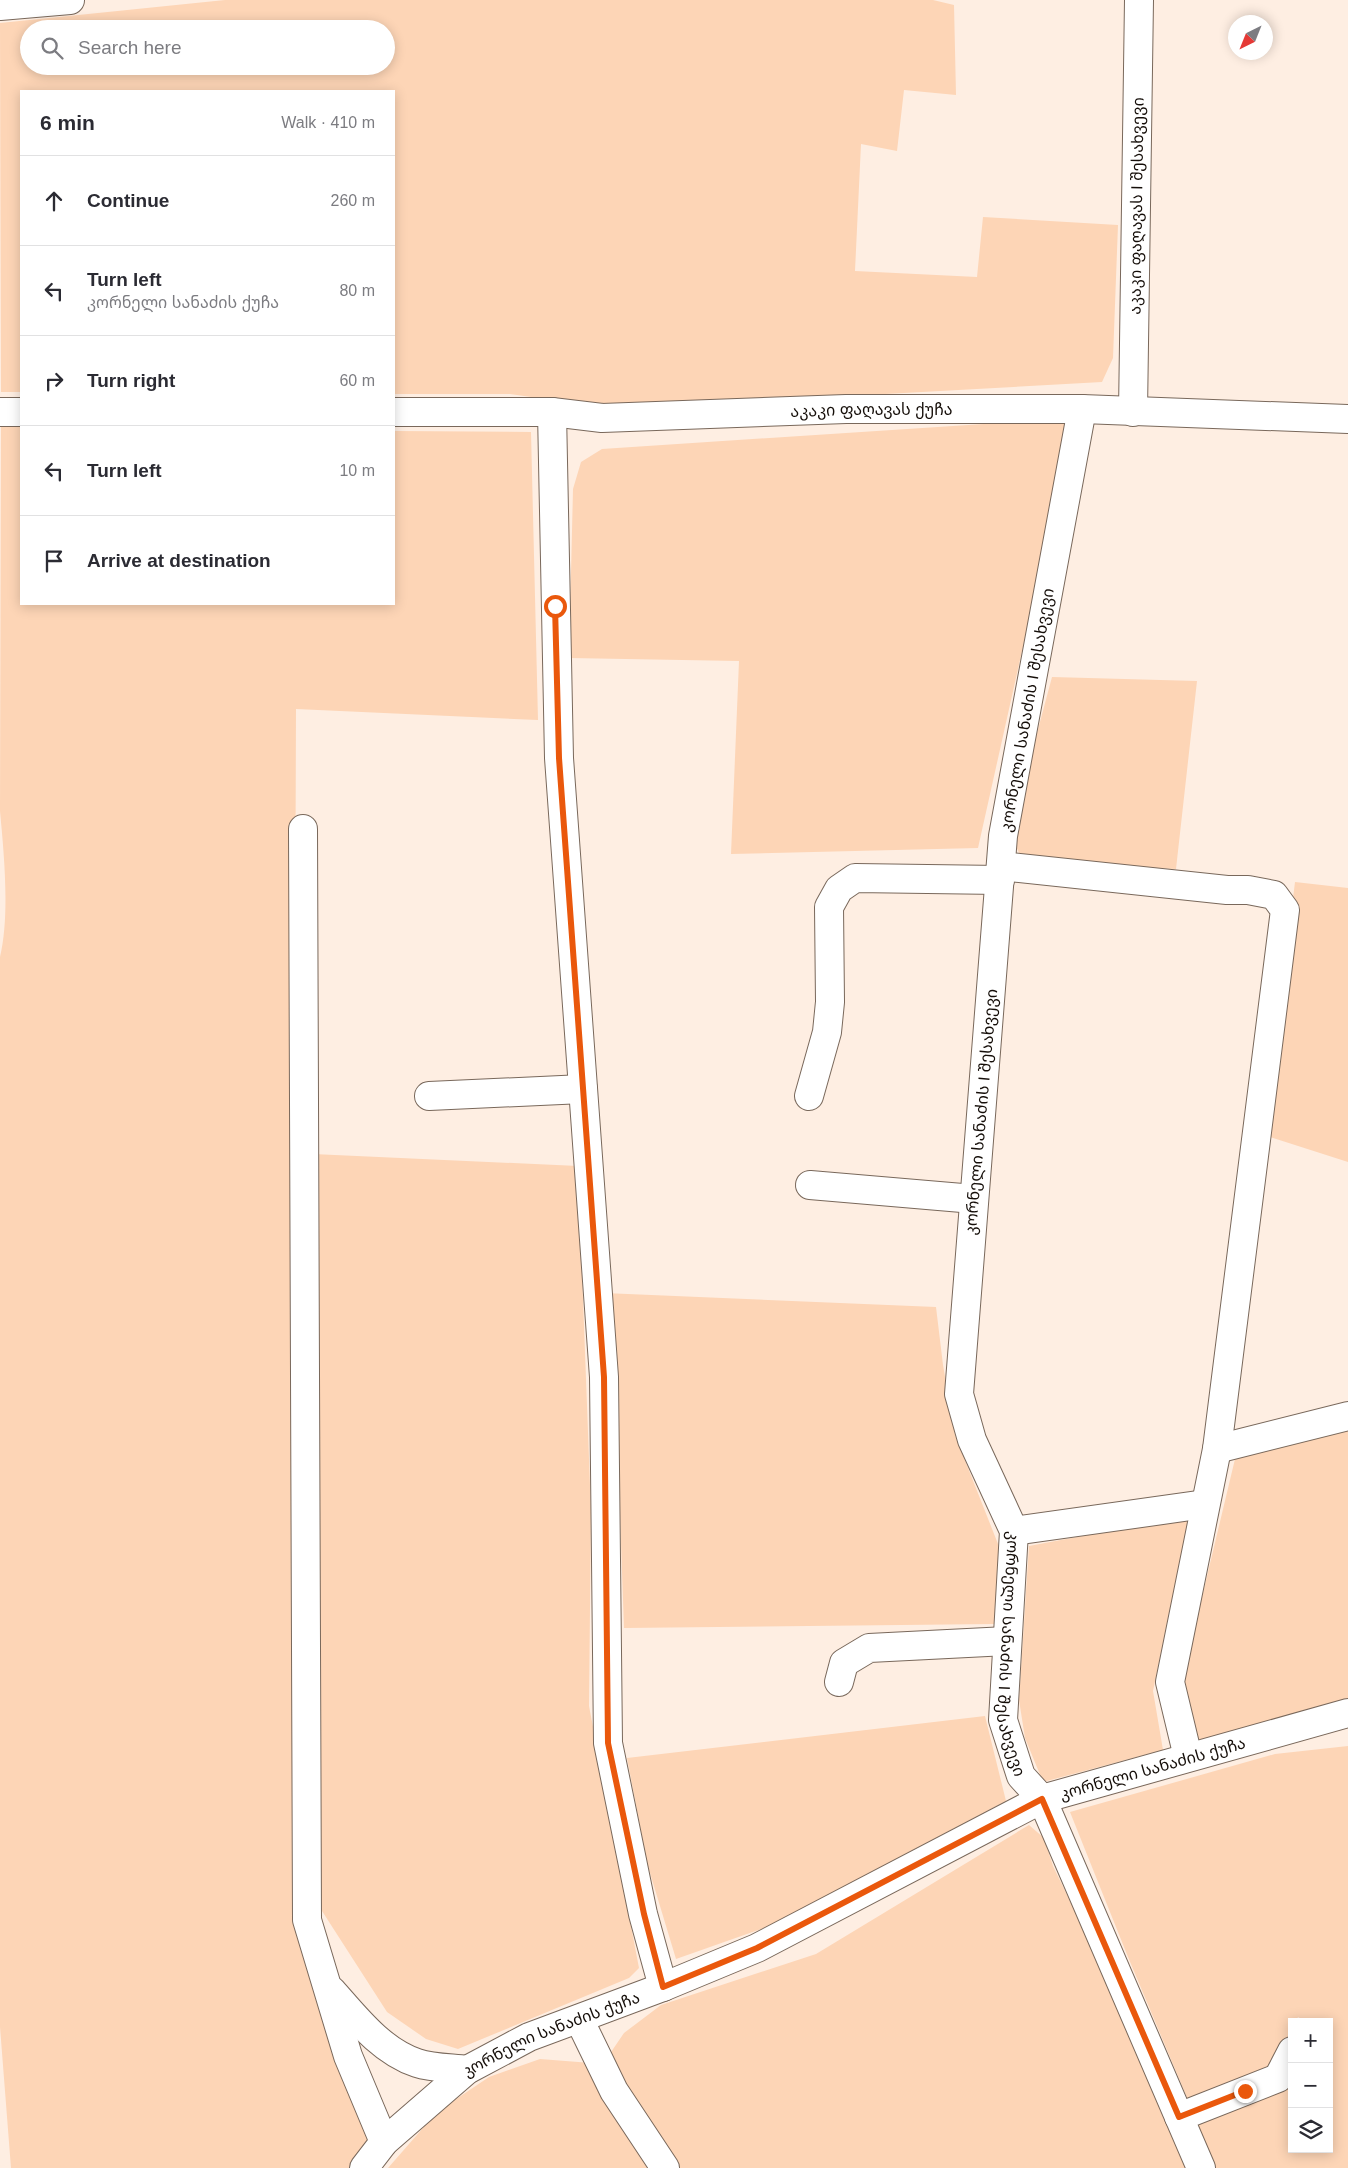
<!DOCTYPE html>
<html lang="en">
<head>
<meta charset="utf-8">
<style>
	:root { --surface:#fff; --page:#f7f7f7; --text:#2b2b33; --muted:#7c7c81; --line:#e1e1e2 }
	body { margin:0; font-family:Helvetica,"Noto Sans Georgian",sans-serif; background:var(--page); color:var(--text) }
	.controls { position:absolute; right:15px; bottom:15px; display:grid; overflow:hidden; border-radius:0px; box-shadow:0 2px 12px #0003 }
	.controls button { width:45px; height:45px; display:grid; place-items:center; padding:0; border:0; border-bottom:1px solid var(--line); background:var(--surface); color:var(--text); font:25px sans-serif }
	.compass { position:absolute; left:1228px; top:15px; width:45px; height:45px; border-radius:50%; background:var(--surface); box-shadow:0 2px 12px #0003; rotate:223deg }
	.stop { position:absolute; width:15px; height:15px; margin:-11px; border:4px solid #ea580c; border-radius:50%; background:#fff }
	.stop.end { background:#ea580c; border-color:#fff; box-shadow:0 1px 5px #0008 }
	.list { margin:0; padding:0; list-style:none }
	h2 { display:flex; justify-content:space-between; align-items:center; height:65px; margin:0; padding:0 20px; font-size:21px }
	h2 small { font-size:16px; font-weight:400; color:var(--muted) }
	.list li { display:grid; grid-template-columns:32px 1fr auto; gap:15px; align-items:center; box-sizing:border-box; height:90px; padding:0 20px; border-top:1px solid var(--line) }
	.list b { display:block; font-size:19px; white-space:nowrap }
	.list p { margin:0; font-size:16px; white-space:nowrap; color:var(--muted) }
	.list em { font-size:16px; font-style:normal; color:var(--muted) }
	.icon { flex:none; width:28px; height:28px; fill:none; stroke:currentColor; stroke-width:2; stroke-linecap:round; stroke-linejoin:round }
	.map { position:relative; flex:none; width:1348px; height:2168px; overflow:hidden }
	.search { position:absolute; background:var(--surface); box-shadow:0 2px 12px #0003; left:20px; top:20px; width:375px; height:55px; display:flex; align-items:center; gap:12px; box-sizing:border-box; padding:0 18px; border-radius:28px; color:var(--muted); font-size:19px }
	.panel { position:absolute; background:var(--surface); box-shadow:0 2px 12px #0003; left:20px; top:90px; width:375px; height:515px; border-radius:0px }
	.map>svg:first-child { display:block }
	.green { fill:#fdd5b6; fill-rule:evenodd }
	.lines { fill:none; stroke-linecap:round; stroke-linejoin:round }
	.minor-casing { stroke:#79685b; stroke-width:30 }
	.minor { stroke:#fff; stroke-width:28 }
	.route { stroke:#ea580c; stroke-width:6 }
	.labels { text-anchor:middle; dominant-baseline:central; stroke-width:5; stroke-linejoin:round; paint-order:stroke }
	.street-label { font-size:16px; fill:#150e09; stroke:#fff }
</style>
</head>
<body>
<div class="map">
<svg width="1348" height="2168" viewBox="0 0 1348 2168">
	<rect width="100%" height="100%" fill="#feeee2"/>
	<path class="green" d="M225 0H933L954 5 956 95 904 90 897 151 861 144 855 271 977 277 983 217 1118 225 1113 358 1102 382 615 409 510 394H394V91H21V392H1L0 23ZM29 29H386V66H29Z
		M1074 418 978 848 731 854 739 661 569 658 573 489 581 462 602 449Z
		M1 426H21V604H394V431L531 432 538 720 296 709 292 1826 298 1918 319 1990 370 2146 352 2168H11L0 2027V957C10 915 4 854 0 811Z
		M1052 677 1197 681 1176 869 1024 863 1010 834Z
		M1295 882 1348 888V1162L1264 1135Z
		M313 1154 578 1166 591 1512 589 1706 639 1968 629 1978 458 2049 426 2039 387 2012 322 1911 320 1877Z
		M604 1293 936 1307 943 1365 955 1435 1000 1549 994 1624 624 1628 616 1403Z
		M1348 1430V1700L1197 1745 1181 1685 1235 1459Z
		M1189 1516 1153 1691 1163 1750 1043 1782 1025 1738 1019 1700 1029 1546Z
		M985 1716 1006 1801 767 1927 676 1959 647 1863 627 1758Z
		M1348 1746V2168H1215L1198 2125 1287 2085 1292 2074V2149H1329V2022H1306L1298 2017 1296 2022H1292V2034L1279 2065 1188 2100 1128 1957 1070 1812 1275 1754Z
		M1029 1825 1044 1838 1053 1866 1086 1934 1189 2168H388L437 2112 489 2077 540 2059 591 2063 609 2055 624 2033 661 2005 816 1954Z"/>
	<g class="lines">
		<g class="minor-casing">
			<g id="minor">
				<path d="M0 6 70 0"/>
				<path id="s1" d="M1082 409 1003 836 959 1394 972 1440 1014 1531 1003 1720 1021 1776 1042 1799 1201 2168"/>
				<path d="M0 412H21"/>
				<path id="s2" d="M394 412H552L602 418 846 409H1082L1348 419"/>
				<path d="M552 412 559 758 604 1377 608 1743 643 1914 663 1987"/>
				<path id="s3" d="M1133 412 1139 0"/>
				<path d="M303 829 307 1920 348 2056 384 2142"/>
				<path d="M1001 866 1227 890H1248L1274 895 1285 910 1217 1449 1170 1682 1188 1757"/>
				<path d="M429 1096 583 1089"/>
				<path d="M809 1096 827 1032 830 1002 829 907 839 889 855 878 1000 880"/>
				<path d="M810 1185 974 1199"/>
				<path d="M1217 1449 1348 1416"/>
				<path d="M1014 1531 1205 1504"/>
				<path d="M839 1682 844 1663 869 1648 1007 1641"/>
				<path d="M332 1991C356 2018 381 2051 417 2063 432 2068 451 2068 467 2070"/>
				<path d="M579 2019 614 2091 665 2168"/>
				<path d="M1179 2117 1278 2078 1292 2051"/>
				<path id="s4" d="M364 2168 384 2142 467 2070 529 2037 663 1987 757 1948 1042 1799 1348 1713"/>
			</g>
		</g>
		<use href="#minor" class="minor"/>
	</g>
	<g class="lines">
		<path class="route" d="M555 606 559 758 604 1377 608 1743 644 1914 663 1987 757 1948 1042 1799 1179 2117 1245 2091"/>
	</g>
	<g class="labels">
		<g class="street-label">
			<text stroke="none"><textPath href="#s3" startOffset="206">აკაკი ფაღავას I შესახვევი</textPath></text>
			<text stroke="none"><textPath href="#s2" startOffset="478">აკაკი ფაღავას ქუჩა</textPath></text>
			<text transform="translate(1027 710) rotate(-80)">კორნელი სანაძის I შესახვევი</text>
			<text transform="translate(981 1112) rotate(-85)">კორნელი სანაძის I შესახვევი</text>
			<text stroke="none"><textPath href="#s1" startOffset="1266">კორნელი სანაძის I შესახვევი</textPath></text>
			<text stroke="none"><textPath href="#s4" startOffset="894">კორნელი სანაძის ქუჩა</textPath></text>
			<text stroke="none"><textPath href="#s4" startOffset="234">კორნელი სანაძის ქუჩა</textPath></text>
		</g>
	</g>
</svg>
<div class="controls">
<button>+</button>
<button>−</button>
<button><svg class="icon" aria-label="layers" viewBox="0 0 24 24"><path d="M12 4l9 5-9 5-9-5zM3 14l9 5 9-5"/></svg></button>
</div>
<svg class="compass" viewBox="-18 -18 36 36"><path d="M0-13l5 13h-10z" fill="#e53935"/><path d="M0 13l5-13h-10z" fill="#7c7c81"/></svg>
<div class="stop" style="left:555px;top:606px"></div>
<div class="stop end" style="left:1245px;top:2091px"></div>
<div class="search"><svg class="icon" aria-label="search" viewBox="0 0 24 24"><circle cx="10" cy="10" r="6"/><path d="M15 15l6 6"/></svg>Search here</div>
<section class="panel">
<h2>6 min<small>Walk · 410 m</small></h2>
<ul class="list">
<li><svg class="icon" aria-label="ahead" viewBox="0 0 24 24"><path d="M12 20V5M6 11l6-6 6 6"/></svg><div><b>Continue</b></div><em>260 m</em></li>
<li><svg class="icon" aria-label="left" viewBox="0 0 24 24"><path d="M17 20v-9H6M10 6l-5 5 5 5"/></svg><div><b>Turn left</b><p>კორნელი სანაძის ქუჩა</p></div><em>80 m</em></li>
<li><svg class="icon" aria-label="right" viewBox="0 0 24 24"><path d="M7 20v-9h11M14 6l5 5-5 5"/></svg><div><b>Turn right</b></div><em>60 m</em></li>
<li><svg class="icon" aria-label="left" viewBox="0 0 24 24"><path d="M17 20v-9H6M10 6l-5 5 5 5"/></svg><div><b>Turn left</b></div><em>10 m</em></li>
<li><svg class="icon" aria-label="arrive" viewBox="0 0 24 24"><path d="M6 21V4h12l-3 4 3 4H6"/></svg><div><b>Arrive at destination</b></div></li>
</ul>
</section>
</div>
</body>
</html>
